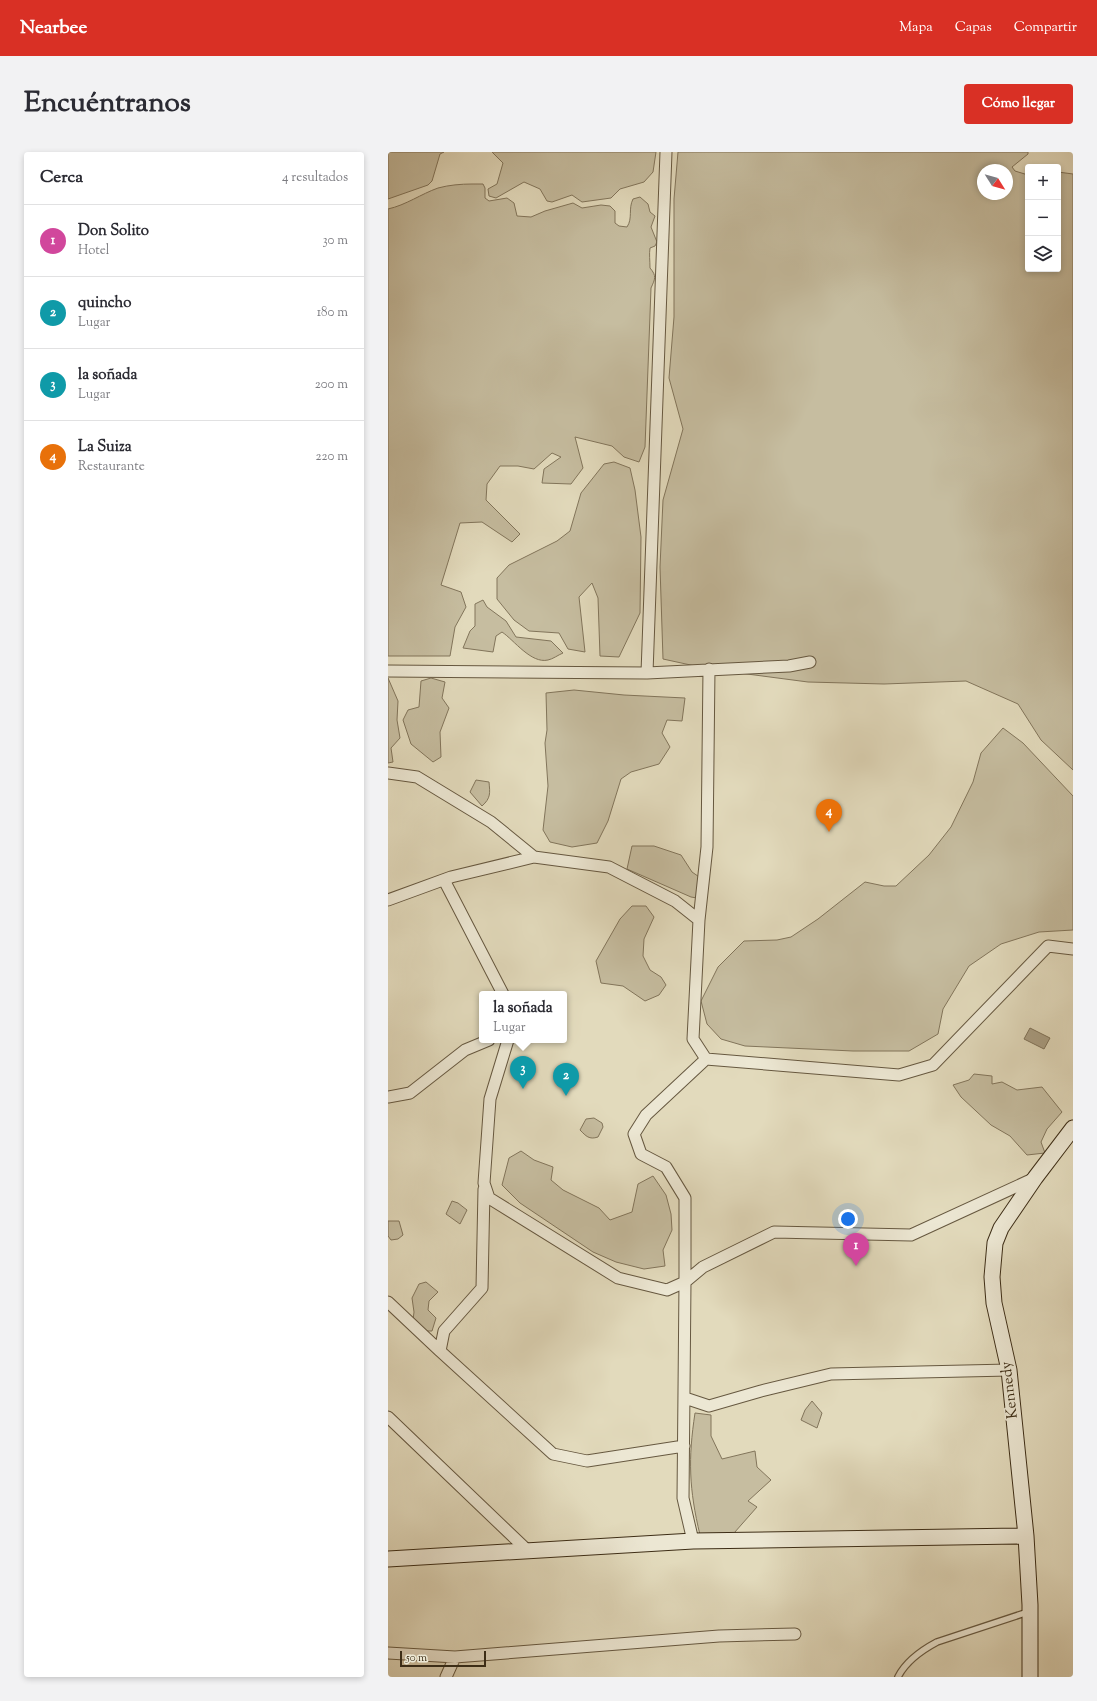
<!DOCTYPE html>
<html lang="es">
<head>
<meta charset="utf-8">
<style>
	:root { --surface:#fff; --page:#f2f2f3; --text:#2b2b33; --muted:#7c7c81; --line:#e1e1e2; --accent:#d93025 }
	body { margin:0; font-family:"Sorts Mill Goudy",serif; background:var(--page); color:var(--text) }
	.controls { position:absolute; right:12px; top:12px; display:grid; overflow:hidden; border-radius:4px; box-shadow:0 2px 6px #0003 }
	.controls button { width:36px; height:36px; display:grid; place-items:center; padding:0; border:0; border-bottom:1px solid var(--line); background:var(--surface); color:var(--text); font:20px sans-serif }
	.compass { position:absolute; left:589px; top:12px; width:36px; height:36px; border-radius:50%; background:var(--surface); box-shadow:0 2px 6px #0003; rotate:127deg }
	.scale { position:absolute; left:12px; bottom:10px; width:86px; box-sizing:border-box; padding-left:4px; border:2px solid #3d2d16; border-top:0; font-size:11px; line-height:14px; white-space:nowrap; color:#3d2d16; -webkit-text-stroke:3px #ece7d3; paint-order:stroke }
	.you { position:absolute; left:460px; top:1067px; width:14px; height:14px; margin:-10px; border:3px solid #fff; border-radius:50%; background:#1a73e8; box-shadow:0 0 0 6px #1a73e833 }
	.badge { display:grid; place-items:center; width:26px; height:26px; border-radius:50%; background:var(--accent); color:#fff; font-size:13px; font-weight:700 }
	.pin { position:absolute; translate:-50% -33px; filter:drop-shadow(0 1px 2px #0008) }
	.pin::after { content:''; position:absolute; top:21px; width:14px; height:12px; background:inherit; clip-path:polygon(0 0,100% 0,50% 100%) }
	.popup { position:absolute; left:91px; top:839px; width:88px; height:52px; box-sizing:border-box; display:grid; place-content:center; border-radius:4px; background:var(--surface); filter:drop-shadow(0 1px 3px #0005); font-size:13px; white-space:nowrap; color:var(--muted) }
	.popup b { font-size:15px; color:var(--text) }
	.popup::after { content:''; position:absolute; left:50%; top:100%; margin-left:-8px; border:8px solid transparent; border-top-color:var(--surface) }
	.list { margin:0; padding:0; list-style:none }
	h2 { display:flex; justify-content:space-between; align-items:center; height:52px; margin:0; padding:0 16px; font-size:17px }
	h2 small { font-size:13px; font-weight:400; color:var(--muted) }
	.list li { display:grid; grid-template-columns:26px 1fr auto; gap:12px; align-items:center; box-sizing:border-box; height:72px; padding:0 16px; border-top:1px solid var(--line) }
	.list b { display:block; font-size:15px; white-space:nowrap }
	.list p { margin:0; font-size:13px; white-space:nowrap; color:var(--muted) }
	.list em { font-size:13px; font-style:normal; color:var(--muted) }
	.icon { flex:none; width:22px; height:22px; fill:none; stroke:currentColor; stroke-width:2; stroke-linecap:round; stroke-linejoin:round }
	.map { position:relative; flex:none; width:685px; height:1525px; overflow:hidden; border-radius:4px }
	header { display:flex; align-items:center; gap:24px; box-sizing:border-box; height:56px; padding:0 20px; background:var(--accent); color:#fff }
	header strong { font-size:19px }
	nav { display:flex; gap:22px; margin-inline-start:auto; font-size:14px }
	.intro { display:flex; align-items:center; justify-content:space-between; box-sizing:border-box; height:96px; padding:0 24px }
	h1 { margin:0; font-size:28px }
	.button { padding:10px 18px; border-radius:4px; background:var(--accent); color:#fff; font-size:14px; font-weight:700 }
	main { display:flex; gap:24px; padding:0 24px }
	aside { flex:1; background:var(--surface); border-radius:4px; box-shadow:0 2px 6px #0003 }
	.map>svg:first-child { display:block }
	.green { fill:#c6bda0; stroke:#82755b; fill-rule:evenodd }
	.water { fill:#aa9f84; stroke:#7e7158 }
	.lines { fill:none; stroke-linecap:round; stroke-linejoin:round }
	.lane-casing { stroke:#665840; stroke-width:8 }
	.street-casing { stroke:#665840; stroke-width:13 }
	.secondary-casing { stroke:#3d2d16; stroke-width:17 }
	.lane { stroke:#ece7d3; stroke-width:5.5 }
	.street { stroke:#ece7d3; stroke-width:11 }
	.secondary { stroke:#ece7d3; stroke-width:15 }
	.labels { text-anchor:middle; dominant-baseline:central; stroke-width:3; stroke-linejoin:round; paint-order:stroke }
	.street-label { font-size:15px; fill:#3d2d16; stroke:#ece7d3 }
</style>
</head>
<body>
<header>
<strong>Nearbee</strong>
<nav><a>Mapa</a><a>Capas</a><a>Compartir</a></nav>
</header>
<div class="intro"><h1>Encuéntranos</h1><a class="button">Cómo llegar</a></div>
<main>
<aside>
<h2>Cerca<small>4 resultados</small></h2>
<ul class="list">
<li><span class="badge" style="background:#d1479c">1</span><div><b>Don Solito</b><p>Hotel</p></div><em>30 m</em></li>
<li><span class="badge" style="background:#0f9aa8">2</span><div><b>quincho</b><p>Lugar</p></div><em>180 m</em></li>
<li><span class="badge" style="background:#0f9aa8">3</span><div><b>la soñada</b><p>Lugar</p></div><em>200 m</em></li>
<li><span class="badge" style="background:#e8710a">4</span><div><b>La Suiza</b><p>Restaurante</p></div><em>220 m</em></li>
</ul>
</aside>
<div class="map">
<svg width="685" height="1525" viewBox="0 0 685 1525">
	<rect width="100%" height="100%" fill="#e2dabc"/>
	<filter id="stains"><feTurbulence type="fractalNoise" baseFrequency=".005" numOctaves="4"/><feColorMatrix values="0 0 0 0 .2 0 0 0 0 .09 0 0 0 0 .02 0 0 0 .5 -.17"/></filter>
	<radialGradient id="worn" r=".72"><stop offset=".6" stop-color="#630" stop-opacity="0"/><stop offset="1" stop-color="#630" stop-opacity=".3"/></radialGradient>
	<path class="green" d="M0 0H56L52 2 44 29 40 33 0 47Z
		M104 0H268L265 20 256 30 232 37 223 46 194 50 184 43 164 50 159 49 152 37 136 30 108 46 101 44 100 37 109 32 115 11Z
		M290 0H640V2L624 15 627 19 640 23V117H670V20L685 22V618L653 588 630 552 578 529 496 532 420 530 321 517 275 507 272 415 275 348 295 277 281 226 286 165V47ZM595 18H619V42H595Z
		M84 32H95L97 36V46L101 49 119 46 126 51 129 64 143 65 157 59 185 51 194 56 213 53 222 54 227 59V71L231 74 239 75C245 66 240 57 245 47L252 45 260 52 262 60 267 64 263 75 269 90 267 94 262 96C261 102 262 109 262 116 269 124 267 127 263 136L257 295 251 310 236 305 224 294 187 285 195 316 183 332 154 331 156 317 173 305 164 301 146 317 130 314H112L99 332 98 348 132 382 124 390 94 370 72 371 53 433 73 440 78 455 67 475 62 504H0V57C18 53 33 42 50 36 61 33 73 32 84 32Z
		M226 310 242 316 247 338 253 385 252 461 231 505 212 504 210 446 204 431 191 445 197 500 180 497 171 481 141 479 126 468 109 447V426L121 413 169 389 182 379 193 341 216 312Z
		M95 448 99 455 118 469 128 485 163 489 175 501C170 503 165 507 160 508 143 512 126 488 114 480L108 484 105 500 75 496 82 479 87 474V452Z
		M0 526 10 549 9 568 12 586 3 596 5 610 0 611Z
		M43 526 57 530 54 546 61 556 52 580 53 605 45 610 23 592 15 568 20 558 31 555 33 529Z
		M186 538 236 543 297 546 294 569 279 568 274 581 282 595 271 612 243 620 233 627 220 669 209 691 184 695 162 690 155 678 160 634 157 591 159 578 158 541Z
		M615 576 635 591 685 644V778L651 780 613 792 581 814 555 857 550 882 521 899H465L357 894 333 887 319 872 313 849 330 815 356 789 389 788 403 785 430 767 477 730 496 734H508L541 703 563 675 585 630 593 601Z
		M88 628 101 630C102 641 103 646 94 654L82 640Z
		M244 694H266L293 703 304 720 317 729 309 746 303 745 239 717Z
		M244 754H258L266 765 256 787 255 804 262 818 273 825 278 833 271 843 257 849 235 834 213 831 208 809 232 767Z
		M586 922 604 924V932L614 930 629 938 654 935 674 960 659 977 653 990 657 1001 639 1003 622 984 603 973 573 945 565 933 581 928Z
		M206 966 214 971 215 975 210 985C201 988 198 984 192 978L198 967Z
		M133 999 146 1008 165 1015 163 1028 175 1038 211 1056 222 1068 244 1060 250 1032 265 1024 278 1043 283 1062 284 1078 275 1098 277 1114 256 1117 228 1110 205 1100 132 1051 114 1033 121 1006Z
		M64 1049 70 1051 79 1058 72 1072 58 1062Z
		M0 1069H11L15 1083 10 1087 3 1088 0 1084Z
		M38 1130 50 1140 41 1149 40 1158 48 1166 44 1179H35L25 1168 26 1160 24 1146 31 1132Z
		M424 1249 434 1261 429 1276 413 1268 417 1258Z
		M307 1261 323 1263V1284L334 1307 367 1299 369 1315 383 1328 360 1349 369 1355 339 1389 312 1383C301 1337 300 1307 307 1261Z"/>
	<path class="water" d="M642 876 662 886 656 897 636 887Z"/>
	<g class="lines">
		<g class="lane-casing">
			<path id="lane" d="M510 1525C518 1509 534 1498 549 1490L640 1460"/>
		</g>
		<g class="street-casing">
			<path id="street" d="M0 519 259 521 401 514 422 510
				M259 521 278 0
				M0 621 29 625 103 670 146 705
				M56 728 115 842
				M0 748 63 725 146 705 221 715 287 749 311 768 305 887 318 907 511 923 545 913 660 794 685 797
				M311 768 319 695 321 517
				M120 888 102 947 96 1031 101 1046 230 1126 279 1138 297 1130V1046L278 1015 253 1002 246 982 258 963 318 907
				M0 945 22 941 77 898 101 888
				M96 1037 94 1136 56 1179 52 1199 165 1302 199 1309 296 1294
				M0 1150 52 1199
				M297 1246 321 1254 373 1239 443 1222 621 1218
				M0 1265 139 1398
				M305 1389 295 1346 297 1130 315 1115 386 1080 523 1083 647 1026
				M0 1501 67 1505 331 1484 407 1482
				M58 1525 67 1505"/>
		</g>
		<g class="secondary-casing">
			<path id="secondary" d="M0 1407 305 1389 638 1384
				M642 1525V1453L638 1384 621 1218 606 1151 604 1125 607 1091 613 1076 647 1026 685 976"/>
		</g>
		<use href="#lane" class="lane"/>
		<use href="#street" class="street"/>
		<use href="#secondary" class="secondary"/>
	</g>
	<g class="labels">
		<g class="street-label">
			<text transform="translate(622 1238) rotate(-97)">Kennedy</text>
		</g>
	</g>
	<rect width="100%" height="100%" filter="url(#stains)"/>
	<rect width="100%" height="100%" fill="url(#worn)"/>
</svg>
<div class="controls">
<button>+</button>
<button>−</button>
<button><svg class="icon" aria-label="layers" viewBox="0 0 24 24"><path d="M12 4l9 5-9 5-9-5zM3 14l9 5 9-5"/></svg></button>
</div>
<svg class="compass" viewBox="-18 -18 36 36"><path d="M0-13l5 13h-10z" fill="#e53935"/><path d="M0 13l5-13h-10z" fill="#7c7c81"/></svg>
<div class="scale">50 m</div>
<div class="you"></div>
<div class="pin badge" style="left:468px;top:1114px;background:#d1479c">1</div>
<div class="pin badge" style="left:178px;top:944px;background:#0f9aa8">2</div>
<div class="pin badge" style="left:135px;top:937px;background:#0f9aa8">3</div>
<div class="popup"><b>la soñada</b>Lugar</div>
<div class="pin badge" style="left:441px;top:680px;background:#e8710a">4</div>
</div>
</main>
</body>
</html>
